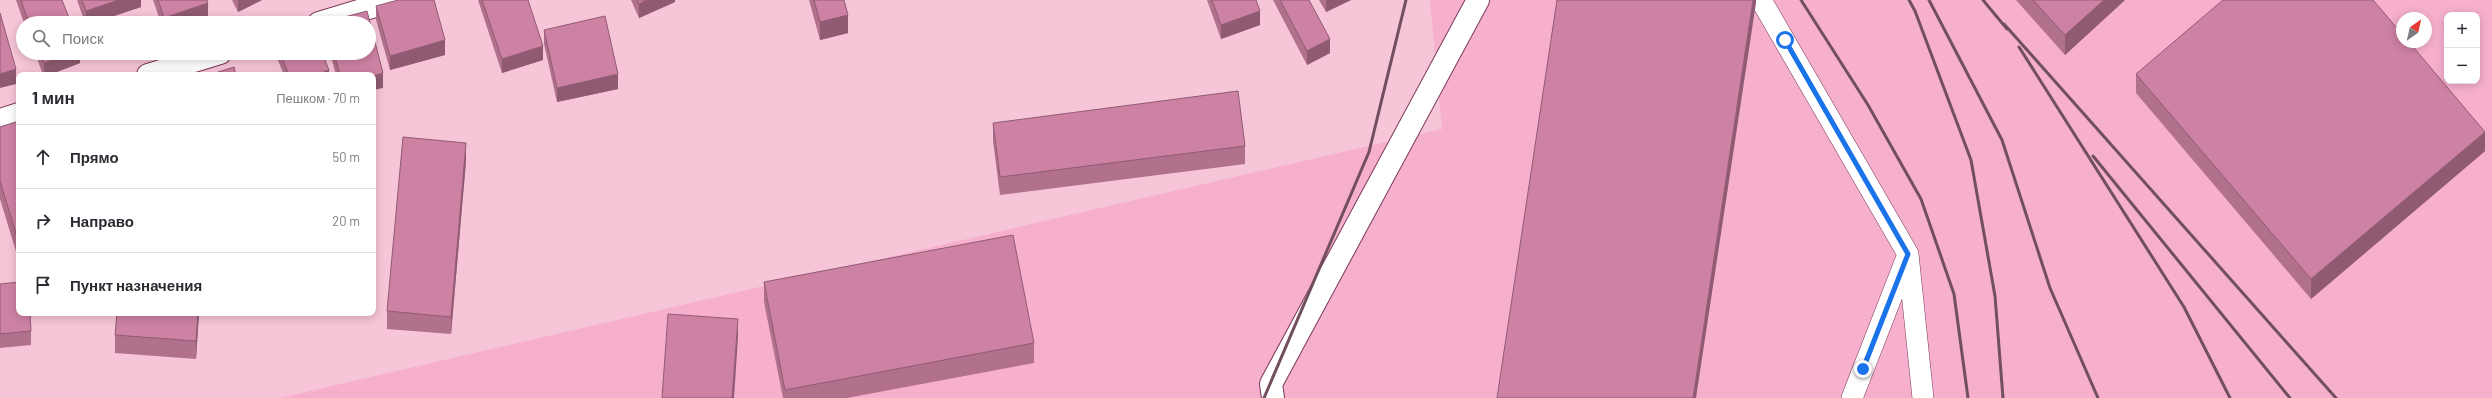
<!DOCTYPE html>
<html lang="ru">
<head>
<meta charset="utf-8">
<style>
	:root { --surface:#fff; --page:#f7f7f7; --text:#2b2b33; --muted:#7c7c81; --line:#e1e1e2 }
	body { margin:0; font-family:Barlow,sans-serif; background:var(--page); color:var(--text) }
	.controls { position:absolute; right:12px; top:12px; display:grid; overflow:hidden; border-radius:8px; box-shadow:0 2px 10px #0003 }
	.controls button { width:36px; height:36px; display:grid; place-items:center; padding:0; border:0; border-bottom:1px solid var(--line); background:var(--surface); color:var(--text); font:20px sans-serif }
	.compass { position:absolute; left:2396px; top:12px; width:36px; height:36px; border-radius:50%; background:var(--surface); box-shadow:0 2px 10px #0003; rotate:34deg }
	.stop { position:absolute; width:12px; height:12px; margin:-9px; border:3px solid #1a73e8; border-radius:50%; background:#fff }
	.stop.end { background:#1a73e8; border-color:#fff; box-shadow:0 1px 4px #0008 }
	.list { margin:0; padding:0; list-style:none }
	h2 { display:flex; justify-content:space-between; align-items:center; height:52px; margin:0; padding:0 16px; font-size:17px }
	h2 small { font-size:13px; font-weight:400; color:var(--muted) }
	.list li { display:grid; grid-template-columns:26px 1fr auto; gap:12px; align-items:center; box-sizing:border-box; height:64px; padding:0 16px; border-top:1px solid var(--line) }
	.list b { display:block; font-size:15px; white-space:nowrap }
	.list em { font-size:13px; font-style:normal; color:var(--muted) }
	.icon { flex:none; width:22px; height:22px; fill:none; stroke:currentColor; stroke-width:2; stroke-linecap:round; stroke-linejoin:round }
	.map { position:relative; flex:none; width:2492px; height:398px; overflow:hidden }
	.search { position:absolute; background:var(--surface); box-shadow:0 2px 10px #0003; left:16px; top:16px; width:360px; height:44px; display:flex; align-items:center; gap:10px; box-sizing:border-box; padding:0 14px; border-radius:22px; color:var(--muted); font-size:15px }
	.panel { position:absolute; background:var(--surface); box-shadow:0 2px 10px #0003; left:16px; top:72px; width:360px; height:244px; border-radius:8px }
	.map>svg:first-child { display:block }
	.built { fill:#f6b0cd; fill-rule:evenodd }
	.lines { fill:none; stroke-linecap:round; stroke-linejoin:round }
	.service-casing { stroke:#7d3959; stroke-width:22 }
	.minor-casing { stroke:#7d3959; stroke-width:24 }
	.service { stroke:#fff; stroke-width:21 }
	.minor { stroke:#fff; stroke-width:22 }
	.rail { stroke:#724f5e; stroke-width:3 }
	.wall { fill:#b1708c }
	.shaded-wall { fill:#905b72 }
	.building { fill:#ce82a3; stroke:#905b72 }
	.route { stroke:#1a73e8; stroke-width:5 }
</style>
</head>
<body>
<div class="map">
<svg width="2492" height="398" viewBox="0 0 2492 398">
	<rect width="100%" height="100%" fill="#f6c5d8"/>
	<path class="built" d="M1430 0H2492V398H280L1442 129ZM2447 15H2477V81H2447ZM2402 18H2426V42H2402Z"/>
	<g class="lines">
		<g class="service-casing">
			<path id="service" d="M1761 0 1908 254 1923 398
				M1852 398 1907 257"/>
		</g>
		<g class="minor-casing">
			<path id="minor" d="M319 23 395 0
				M148 75 220 53
				M0 120 19 114
				M1273 398 1271 384 1478 0"/>
		</g>
		<use href="#service" class="service"/>
		<use href="#minor" class="minor"/>
		<path class="rail" d="M1801 0 1868 105 1921 199 1954 294 1968 398
			M1909 0 1915 11 1971 160 1995 296 2003 398
			M1929 0 2002 140 2050 288 2098 398
			M1983 0 2007 29
			M2004 24 2336 398
			M2019 47 2184 307 2230 398
			M2093 156 2290 398
			M1264 398 1369 152 1406 0"/>
	</g>
	<path class="wall" d="M16 0H62L71 23H24Z
		M77 0H141V7L93 23H85Z
		M153 0H207L208 17 191 23H161Z
		M232 0H262L238 12Z
		M478 0H528L543 60 502 73Z
		M631 0H675V2L639 18Z
		M809 0H844L848 33 820 40Z
		M1207 0H1256L1260 25 1221 39Z
		M1273 0H1309L1330 53 1307 65Z
		M1319 0H1351L1326 12Z
		M2016 0H2125L2065 55Z
		M376 6 445 55 390 70 376 20Z
		M544 30 618 89 557 102 544 44Z
		M35 53H80V63L49 75H43Z
		M275 53H322L329 75H284Z
		M330 53H369L383 88 373 75H336Z
		M2136 74 2485 151 2311 299 2136 93Z
		M19 121V258H18L0 199V127Z
		M993 123 1245 146V164L1000 195 993 141Z
		M466 161 451 334 387 329V311Z
		M764 282 1034 343V363L847 398H783L764 302Z
		M0 284 31 331V345L0 348Z
		M117 313H199L196 359 115 353V335Z"/>
	<path class="shaded-wall" d="M119 0H141V7L93 23H86V11Z
		M238 0H262L238 12Z
		M647 0H675V2L639 18V4Z
		M1326 0H1351L1326 12Z
		M1753 0H1756V3L1696 398H1693Z
		M2104 0H2125L2065 55V35Z
		M208 3V17L191 23H164V18Z
		M1260 11V25L1221 39V25Z
		M848 15V33L820 40V22Z
		M1330 39V53L1307 65V51Z
		M445 40V55L390 70V56Z
		M543 46V60L502 73V59Z
		M70 53H80V63L49 75H44V63Z
		M16 69V84L0 88V74Z
		M329 70V75H316Z
		M383 73V88L373 90V76Z
		M618 74V89L557 102V88Z
		M2485 132V151L2311 299V279Z
		M466 143V161L451 334V317Z
		M18 240H19V258H18Z
		M198 313H199L196 359V341Z
		M738 319V337L734 398H732Z"/>
	<path class="building" d="M21 0H62L71 23H29Z
		M82 0H119L86 11Z
		M158 0H207L208 3 164 18Z
		M398 0H434L445 40 390 56 376 6Z
		M482 0H528L543 46 502 59Z
		M637 0H647L639 4Z
		M814 0H844L848 15 820 22Z
		M1212 0H1256L1260 11 1221 25Z
		M1280 0H1309L1330 39 1307 51Z
		M1557 0H1753L1693 398H1497Z
		M2033 0H2104L2065 35Z
		M2223 0H2373L2402 34V42H2409L2485 132 2311 279 2136 74Z
		M367 11 383 73 373 76V75H340L334 53H369V23H326V22Z
		M0 13 16 69 0 74Z
		M605 16 618 74 557 88 544 30Z
		M40 53H70L44 63Z
		M280 53H322L329 70 316 75H289Z
		M234 67 236 75H209Z
		M1238 91 1245 146 1000 177 993 123Z
		M19 121V240H18L0 181V127Z
		M403 137 466 143 451 317 387 311Z
		M1013 235 1034 343 785 390 764 282Z
		M19 282V313H30L31 331 0 334V284Z
		M117 313H198L196 341 115 335Z
		M668 314 738 319 732 398H662Z"/>
	<g class="lines">
		<path class="route" d="M1785 40 1908 254 1863 369"/>
	</g>
</svg>
<div class="controls">
<button>+</button>
<button>−</button>
</div>
<svg class="compass" viewBox="-18 -18 36 36"><path d="M0-13l5 13h-10z" fill="#e53935"/><path d="M0 13l5-13h-10z" fill="#7c7c81"/></svg>
<div class="stop" style="left:1785px;top:40px"></div>
<div class="stop end" style="left:1863px;top:369px"></div>
<div class="search"><svg class="icon" aria-label="search" viewBox="0 0 24 24"><circle cx="10" cy="10" r="6"/><path d="M15 15l6 6"/></svg>Поиск</div>
<section class="panel">
<h2>1 мин<small>Пешком · 70 m</small></h2>
<ul class="list">
<li><svg class="icon" aria-label="ahead" viewBox="0 0 24 24"><path d="M12 20V5M6 11l6-6 6 6"/></svg><div><b>Прямо</b></div><em>50 m</em></li>
<li><svg class="icon" aria-label="right" viewBox="0 0 24 24"><path d="M7 20v-9h11M14 6l5 5-5 5"/></svg><div><b>Направо</b></div><em>20 m</em></li>
<li><svg class="icon" aria-label="arrive" viewBox="0 0 24 24"><path d="M6 21V4h12l-3 4 3 4H6"/></svg><div><b>Пункт назначения</b></div></li>
</ul>
</section>
</div>
</body>
</html>
